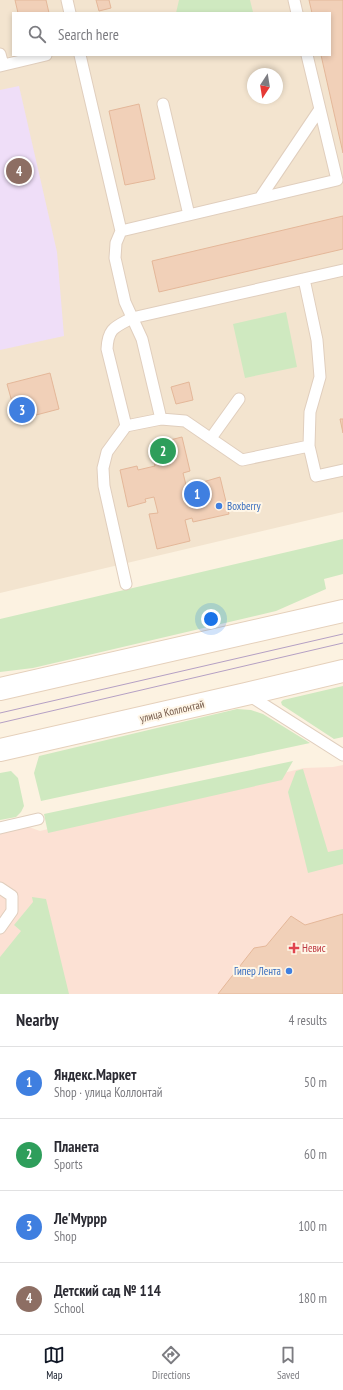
<!DOCTYPE html>
<html lang="en">
<head>
<meta charset="utf-8">
<style>
	:root { --surface:#fff; --page:#f7f7f7; --text:#2b2b33; --muted:#7c7c81; --line:#e1e1e2; --accent:#111827 }
	body { margin:0; font-family:"PT Sans Narrow",sans-serif; background:var(--page); color:var(--text) }
	.compass { position:absolute; left:247px; top:68px; width:36px; height:36px; border-radius:50%; background:var(--surface); box-shadow:0 2px 6px #0003; rotate:192deg }
	.you { position:absolute; left:211px; top:619px; width:14px; height:14px; margin:-10px; border:3px solid #fff; border-radius:50%; background:#1a73e8; box-shadow:0 0 0 6px #1a73e833 }
	.badge { display:grid; place-items:center; width:26px; height:26px; border-radius:50%; background:var(--accent); color:#fff; font-size:13px; font-weight:700 }
	.pin { position:absolute; translate:-50% -50%; border:2px solid #fff; box-shadow:0 1px 4px #0006 }
	.list { margin:0; padding:0; list-style:none }
	h2 { display:flex; justify-content:space-between; align-items:center; height:52px; margin:0; padding:0 16px; font-size:17px }
	h2 small { font-size:13px; font-weight:400; color:var(--muted) }
	.list li { display:grid; grid-template-columns:26px 1fr auto; gap:12px; align-items:center; box-sizing:border-box; height:72px; padding:0 16px; border-top:1px solid var(--line) }
	.list b { display:block; font-size:15px; white-space:nowrap }
	.list p { margin:0; font-size:13px; white-space:nowrap; color:var(--muted) }
	.list em { font-size:13px; font-style:normal; color:var(--muted) }
	.icon { flex:none; width:22px; height:22px; fill:none; stroke:currentColor; stroke-width:2; stroke-linecap:round; stroke-linejoin:round }
	.map { position:relative; flex:none; width:343px; height:994px; overflow:hidden }
	.search { position:absolute; background:var(--surface); box-shadow:0 2px 6px #0003; left:12px; right:12px; top:12px; height:44px; display:flex; align-items:center; gap:10px; box-sizing:border-box; padding:0 14px; border-radius:0px; color:var(--muted); font-size:15px }
	.sheet { height:340px; background:var(--surface) }
	nav { display:flex; justify-content:space-around; align-items:center; box-sizing:border-box; height:56px; border-top:1px solid var(--line); background:var(--surface); font-size:11px; color:var(--muted) }
	nav a { display:grid; justify-items:center; gap:2px }
	nav .on { color:var(--accent) }
	.map>svg:first-child { display:block }
	.residential { fill:#f3e4cf; fill-rule:evenodd }
	.commercial { fill:#fce1d4 }
	.education { fill:#efdef8 }
	.green { fill:#cfe9c0 }
	.building { fill:#f1d0b8; stroke:#e4b799 }
	.lines { fill:none; stroke-linecap:round; stroke-linejoin:round }
	.service-casing { stroke:#e0cebd; stroke-width:13 }
	.secondary-casing { stroke:#e5d0bb; stroke-width:24 }
	.service { stroke:#fff; stroke-width:11 }
	.secondary { stroke:#fff; stroke-width:22 }
	.tram { stroke:#b5a0c4; stroke-width:1 }
	.shop-dot { fill:#3f7fe0; stroke:#fff6e7; stroke-width:1.5 }
	.health-dot { fill:#e0444e; stroke:#fff6e7; stroke-width:1.5 }
	.labels { text-anchor:middle; dominant-baseline:central; stroke-width:4; stroke-linejoin:round; paint-order:stroke }
	.shop-label { font-size:11px; fill:#366cbe; stroke:#fff6e7; text-anchor:start }
	.street-label { font-size:11px; fill:#735848; stroke:#fff6e7 }
	.health-label { font-size:11px; fill:#be3a42; stroke:#fff6e7; text-anchor:start }
</style>
</head>
<body>
<div class="map">
<svg width="343" height="994" viewBox="0 0 343 994">
	<rect width="100%" height="100%" fill="#fcf2e1"/>
	<path class="residential" d="M0 0H343V512L0 593ZM13 13H330V55H13ZM253 74H277V98H253Z"/>
	<path class="commercial" d="M343 765V994H6L0 990V832L26 826 40 831 304 768 333 767Z"/>
	<path class="education" d="M19 86 57 252 64 336 0 350V90Z"/>
	<path class="green" d="M179 0H250L253 12 247 13H176Z
		M286 312 297 367 245 378 233 324Z
		M343 539V574L324 579 326 589 276 611 33 668 0 672V619Z
		M343 686V737L334 739 282 705 281 702 283 700Z
		M237 709 251 710 263 714 310 743 41 801 34 773 39 756Z
		M293 761 282 780 48 833 44 814Z
		M303 769 328 852 343 849V864L308 873 288 792 296 771Z
		M11 771 18 778 24 806 21 812 16 817 0 820V773Z
		M32 897 46 899 69 994H0V957L21 931 14 925 33 902Z"/>
	<path class="building" d="M15 0H46L49 13H18Z
		M96 0H109L111 8 99 11Z
		M309 0H343V153L321 55H330V13H312Z
		M139 104 155 179 125 185 109 111Z
		M343 216V249L159 292 152 261Z
		M50 373 59 409 17 420 7 384Z
		M189 382 193 400 176 404 171 387Z
		M340 419H343V433Z
		M182 437 190 471 183 473 187 489 203 485V482L220 477 229 514 193 522 192 518 185 520 190 541 157 549 149 514 158 513 154 497 145 499 146 502 128 507 120 470 137 466 138 470 155 466 150 445Z
		M343 914V994H218L254 948 266 946 291 916 305 925Z"/>
	<g class="lines">
		<g class="service-casing">
			<path id="service" d="M67 0 70 13
				M294 0 297 13
				M0 54 3 65
				M80 55 121 231 116 243 115 258 125 302 142 339 161 419
				M0 66 46 55
				M163 104 189 215
				M260 198 320 109
				M121 231 337 180 307 55
				M304 279 317 340 320 377 310 412 309 446 316 476 343 470
				M126 426 107 349C108 328 115 327 132 318L343 270
				M211 438 239 399
				M126 584 104 486 103 468 107 452 126 426 161 419 185 421 242 460 309 446
				M247 694 343 755
				M0 828 38 819
				M0 888 12 896V911L0 928"/>
		</g>
		<g class="secondary-casing">
			<path id="secondary" d="M0 689 343 611
				M0 750 246 694 343 671"/>
		</g>
		<use href="#service" class="service"/>
		<use href="#secondary" class="secondary"/>
		<path class="tram" d="M0 713 343 634
			M0 723 343 643"/>
	</g>
	<g class="shop-dot">
		<circle cx="219" cy="506" r="4"/>
		<circle cx="289" cy="971" r="4"/>
	</g>
	<path class="health-dot" d="M292 942h4v4h4v4h-4v4h-4v-4h-4v-4h4z"/>
	<g class="labels">
		<g class="shop-label">
			<text x="227" y="506">Boxberry</text>
			<text x="281" y="971" text-anchor="end">Гипер Лента</text>
		</g>
		<g class="street-label">
			<text transform="translate(172 711) rotate(-13)">улица Коллонтай</text>
		</g>
		<g class="health-label">
			<text x="302" y="948">Невис</text>
		</g>
	</g>
</svg>
<svg class="compass" viewBox="-18 -18 36 36"><path d="M0-13l5 13h-10z" fill="#e53935"/><path d="M0 13l5-13h-10z" fill="#7c7c81"/></svg>
<div class="you"></div>
<div class="pin badge" style="left:197px;top:494px;background:#3f7fe0">1</div>
<div class="pin badge" style="left:163px;top:451px;background:#2e9e5b">2</div>
<div class="pin badge" style="left:22px;top:410px;background:#3f7fe0">3</div>
<div class="pin badge" style="left:19px;top:171px;background:#8d6e63">4</div>
<div class="search"><svg class="icon" aria-label="search" viewBox="0 0 24 24"><circle cx="10" cy="10" r="6"/><path d="M15 15l6 6"/></svg>Search here</div>
</div>
<section class="sheet">
<h2>Nearby<small>4 results</small></h2>
<ul class="list">
<li><span class="badge" style="background:#3f7fe0">1</span><div><b>Яндекс.Маркет</b><p>Shop · улица Коллонтай</p></div><em>50 m</em></li>
<li><span class="badge" style="background:#2e9e5b">2</span><div><b>Планета</b><p>Sports</p></div><em>60 m</em></li>
<li><span class="badge" style="background:#3f7fe0">3</span><div><b>Ле'Муррр</b><p>Shop</p></div><em>100 m</em></li>
<li><span class="badge" style="background:#8d6e63">4</span><div><b>Детский сад № 114</b><p>School</p></div><em>180 m</em></li>
</ul>
</section>
<nav>
<a class="on"><svg class="icon" aria-label="map" viewBox="0 0 24 24"><path d="M3 6l6-2 6 2 6-2v14l-6 2-6-2-6 2zM9 4v14M15 6v14"/></svg>Map</a>
<a><svg class="icon" aria-label="directions" viewBox="0 0 24 24"><path d="M12 3l9 9-9 9-9-9zM9 14v-3h6M13 9l2 2-2 2"/></svg>Directions</a>
<a><svg class="icon" aria-label="saved" viewBox="0 0 24 24"><path d="M7 4h10v16l-5-4-5 4z"/></svg>Saved</a>
</nav>
</body>
</html>
